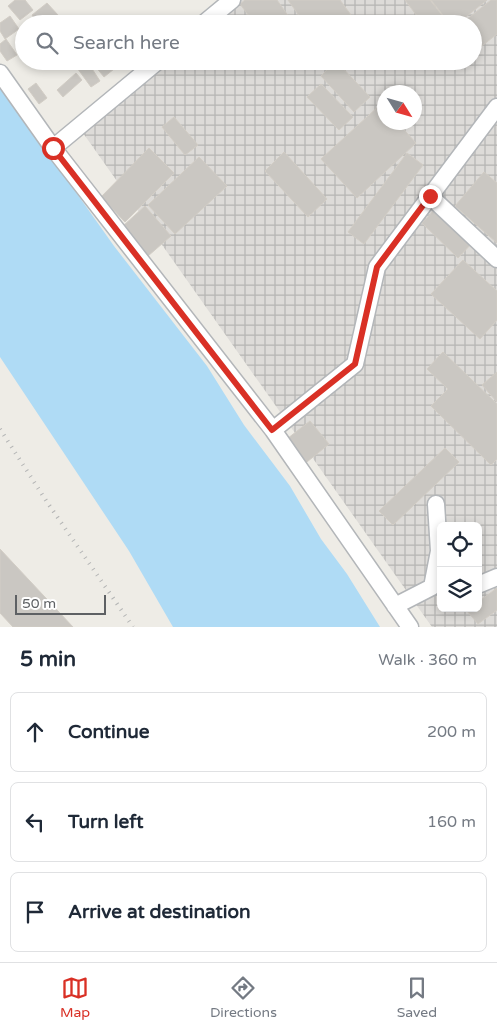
<!DOCTYPE html>
<html lang="en">
<head>
<meta charset="utf-8">
<style>
	:root { --surface:#fff; --page:#f6f6f7; --text:#1f2937; --muted:#747a83; --line:#e0e1e3; --accent:#d93025 }
	body { margin:0; font-family:"Varela Round",sans-serif; background:var(--page); color:var(--text) }
	.controls { position:absolute; right:15px; bottom:15px; display:grid; overflow:hidden; border-radius:8px; box-shadow:0 2px 8px #0003 }
	.controls button { width:45px; height:45px; display:grid; place-items:center; padding:0; border:0; border-bottom:1px solid var(--line); background:var(--surface); color:var(--text); font:25px sans-serif }
	.compass { position:absolute; left:377px; top:85px; width:45px; height:45px; border-radius:50%; background:var(--surface); box-shadow:0 2px 8px #0003; rotate:127deg }
	.scale { position:absolute; left:15px; bottom:12px; width:91px; box-sizing:border-box; padding-left:5px; border:2px solid #5e6164; border-top:0; font-size:14px; line-height:18px; white-space:nowrap; color:#5e6164; -webkit-text-stroke:4px #fff; paint-order:stroke }
	.stop { position:absolute; width:15px; height:15px; margin:-11px; border:4px solid #d93025; border-radius:50%; background:#fff }
	.stop.end { background:#d93025; border-color:#fff; box-shadow:0 1px 5px #0008 }
	.list { margin:0; padding:0; list-style:none }
	h2 { display:flex; justify-content:space-between; align-items:center; height:65px; margin:0; padding:0 20px; font-size:21px }
	h2 small { font-size:16px; font-weight:400; color:var(--muted) }
	.list li { display:grid; grid-template-columns:32px 1fr auto; gap:15px; align-items:center; box-sizing:border-box; height:80px; margin:0 10px 10px; padding:0 10px; border:1px solid var(--line); border-radius:8px }
	.list b { display:block; font-size:19px; white-space:nowrap }
	.list em { font-size:16px; font-style:normal; color:var(--muted) }
	.icon { flex:none; width:28px; height:28px; fill:none; stroke:currentColor; stroke-width:2; stroke-linecap:round; stroke-linejoin:round }
	.map { position:relative; flex:none; width:497px; height:627px; overflow:hidden }
	.search { position:absolute; background:var(--surface); box-shadow:0 2px 8px #0003; left:15px; right:15px; top:15px; height:55px; display:flex; align-items:center; gap:12px; box-sizing:border-box; padding:0 18px; border-radius:28px; color:var(--muted); font-size:19px }
	.sheet { height:335px; background:var(--surface) }
	nav { display:flex; justify-content:space-around; align-items:center; box-sizing:border-box; height:70px; border-top:1px solid var(--line); background:var(--surface); font-size:14px; color:var(--muted) }
	nav a { display:grid; justify-items:center; gap:2px }
	nav .on { color:var(--accent) }
	.map>svg:first-child { display:block }
	.industrial { fill:url(#industrial-grid); fill-rule:evenodd }
	.water { fill:#afdbf5 }
	.building { fill:#cac7c2; stroke:#d2cdc5 }
	.lines { fill:none; stroke-linecap:round; stroke-linejoin:round }
	.minor-casing { stroke:#b3b6b9; stroke-width:19 }
	.minor { stroke:#fff; stroke-width:16 }
	.rail { stroke:#b4b5b5; stroke-width:4; stroke-dasharray:1 6; stroke-linecap:butt }
	.route { stroke:#d93025; stroke-width:6 }
</style>
</head>
<body>
<div class="map">
<svg width="497" height="627" viewBox="0 0 497 627">
	<defs>
		<pattern id="industrial-grid" width="8" height="8" patternUnits="userSpaceOnUse" patternTransform="scale(1.25)"><rect width="8" height="8" fill="#dddbd8"/><path d="M0 4h8M4 0v8" fill="none" stroke="#b6b5b3"/></pattern>
	</defs>
	<rect width="100%" height="100%" fill="#eeece6"/>
	<path class="industrial" d="M227 0H497V627H432L83 133 161 61H473V24H201ZM384 92H414V122H384ZM441 526H478V608H441Z"/>
	<path class="water" d="M0 85 114 246 207 366 244 425 290 486 321 539 347 574 380 627H173L129 551 0 357Z"/>
	<path class="building" d="M15 0H25L33 10 20 20 8 6Z
		M245 0H277L294 24H255L240 4Z
		M288 0H340L351 15 339 24H305Z
		M405 0H430L449 24H423Z
		M431 0H487L457 24H450Z
		M491 0H497V34L473 53V24H461Z
		M47 3 58 15 47 24H38L32 15Z
		M10 16 19 29 5 39 0 31V23Z
		M61 18 67 24H55Z
		M6 39 17 55 7 61 0 51V44Z
		M54 61H67L59 68Z
		M72 61H87L100 81 91 87Z
		M91 61H108L114 69 104 77Z
		M113 61H127L118 68Z
		M336 61 370 97 354 112 321 76Z
		M76 73 82 80 63 97 57 90Z
		M36 83 47 98 39 104 28 89Z
		M321 84 353 117 339 130 307 97Z
		M380 105 384 109V122H397L416 143 357 198 321 159Z
		M174 117 198 145 185 155 162 127Z
		M149 148 174 173 125 222 101 197Z
		M284 152 327 199 308 217 265 171Z
		M407 153 423 165 364 244 348 232Z
		M199 157 227 186 175 234 148 205Z
		M484 172 497 183V243L455 206Z
		M145 206 171 236 148 256 123 226Z
		M438 206 474 241 458 258 422 223Z
		M463 260 497 291V320L480 339 431 294Z
		M443 352 497 404V459L491 465 431 406 448 389 427 369Z
		M497 372V402L482 385Z
		M310 421 329 444 302 466 283 442Z
		M445 448 459 462 393 525 379 511Z
		M0 549 73 627H13L0 613Z
		M497 588V610L478 624 467 611 470 608H478V602Z"/>
	<g class="lines">
		<g class="minor-casing">
			<path id="minor" d="M203 24 232 0
				M0 73 53 148 273 430 410 627
				M53 148 158 61
				M430 196 497 259
				M273 430 355 364 377 267 497 107
				M478 585 497 577
				M395 606 432 587 439 551 436 504"/>
		</g>
		<use href="#minor" class="minor"/>
		<path class="rail" d="M0 429 47 502 133 627"/>
	</g>
	<g class="lines">
		<path class="route" d="M53 148 272 430 355 364 377 267 430 196"/>
	</g>
</svg>
<div class="controls">
<button><svg class="icon" aria-label="locate" viewBox="0 0 24 24"><circle cx="12" cy="12" r="6"/><path d="M12 2v4M12 18v4M2 12h4M18 12h4"/></svg></button>
<button><svg class="icon" aria-label="layers" viewBox="0 0 24 24"><path d="M12 4l9 5-9 5-9-5zM3 14l9 5 9-5"/></svg></button>
</div>
<svg class="compass" viewBox="-18 -18 36 36"><path d="M0-13l5 13h-10z" fill="#e53935"/><path d="M0 13l5-13h-10z" fill="#747a83"/></svg>
<div class="scale">50 m</div>
<div class="stop" style="left:53px;top:148px"></div>
<div class="stop end" style="left:430px;top:196px"></div>
<div class="search"><svg class="icon" aria-label="search" viewBox="0 0 24 24"><circle cx="10" cy="10" r="6"/><path d="M15 15l6 6"/></svg>Search here</div>
</div>
<section class="sheet">
<h2>5 min<small>Walk · 360 m</small></h2>
<ul class="list">
<li><svg class="icon" aria-label="ahead" viewBox="0 0 24 24"><path d="M12 20V5M6 11l6-6 6 6"/></svg><div><b>Continue</b></div><em>200 m</em></li>
<li><svg class="icon" aria-label="left" viewBox="0 0 24 24"><path d="M17 20v-9H6M10 6l-5 5 5 5"/></svg><div><b>Turn left</b></div><em>160 m</em></li>
<li><svg class="icon" aria-label="arrive" viewBox="0 0 24 24"><path d="M6 21V4h12l-3 4 3 4H6"/></svg><div><b>Arrive at destination</b></div></li>
</ul>
</section>
<nav>
<a class="on"><svg class="icon" aria-label="map" viewBox="0 0 24 24"><path d="M3 6l6-2 6 2 6-2v14l-6 2-6-2-6 2zM9 4v14M15 6v14"/></svg>Map</a>
<a><svg class="icon" aria-label="directions" viewBox="0 0 24 24"><path d="M12 3l9 9-9 9-9-9zM9 14v-3h6M13 9l2 2-2 2"/></svg>Directions</a>
<a><svg class="icon" aria-label="saved" viewBox="0 0 24 24"><path d="M7 4h10v16l-5-4-5 4z"/></svg>Saved</a>
</nav>
</body>
</html>
